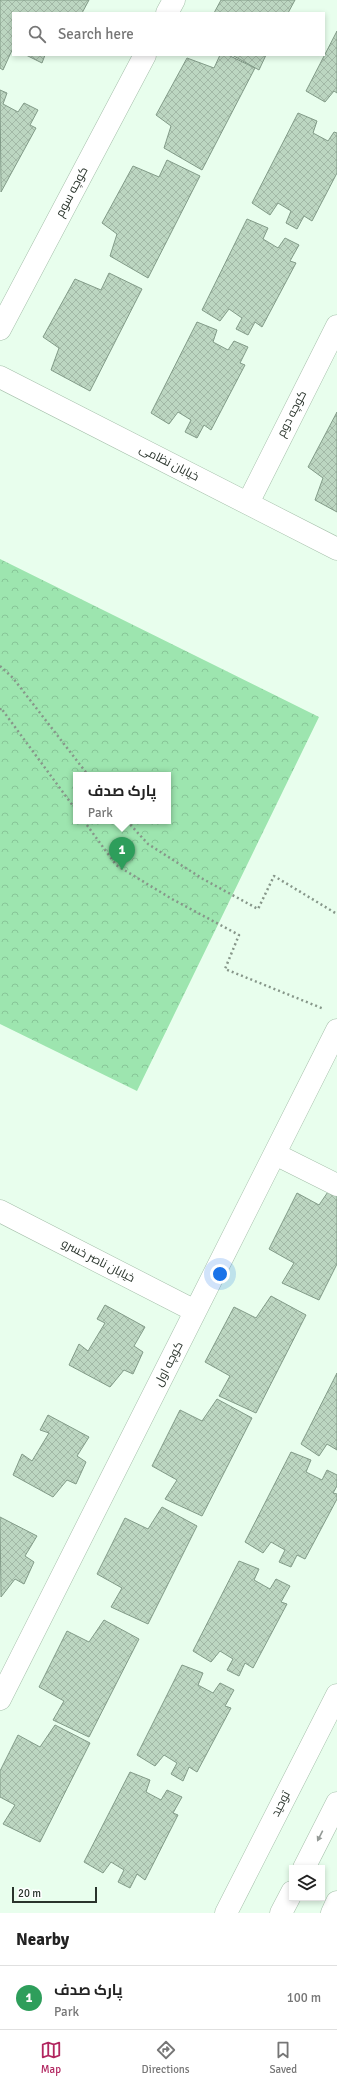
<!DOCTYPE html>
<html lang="en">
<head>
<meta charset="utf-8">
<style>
	:root { --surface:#fff; --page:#f2f2f2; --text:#222; --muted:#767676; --line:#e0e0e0; --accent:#b1255f }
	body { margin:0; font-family:Signika,Cairo,sans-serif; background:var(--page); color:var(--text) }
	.controls { position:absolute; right:12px; bottom:12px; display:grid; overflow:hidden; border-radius:0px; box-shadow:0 2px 6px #0003 }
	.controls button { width:36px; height:36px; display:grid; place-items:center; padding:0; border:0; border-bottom:1px solid var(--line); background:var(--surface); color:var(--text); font:20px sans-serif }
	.scale { position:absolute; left:12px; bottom:10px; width:85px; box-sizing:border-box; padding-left:4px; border:2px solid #2a342c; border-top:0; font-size:11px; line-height:14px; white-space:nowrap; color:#2a342c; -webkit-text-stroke:3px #fff; paint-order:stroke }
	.you { position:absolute; left:220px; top:1274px; width:14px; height:14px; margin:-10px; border:3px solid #fff; border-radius:50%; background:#1a73e8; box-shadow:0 0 0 6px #1a73e833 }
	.badge { display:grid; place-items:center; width:26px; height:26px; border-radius:50%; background:var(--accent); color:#fff; font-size:13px; font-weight:700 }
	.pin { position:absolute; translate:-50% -33px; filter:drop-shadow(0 1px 2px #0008) }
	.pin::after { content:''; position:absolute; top:21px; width:14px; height:12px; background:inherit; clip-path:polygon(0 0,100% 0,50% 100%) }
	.popup { position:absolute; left:73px; top:772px; width:98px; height:52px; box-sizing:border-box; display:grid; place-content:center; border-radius:0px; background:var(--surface); filter:drop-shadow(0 1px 3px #0005); font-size:13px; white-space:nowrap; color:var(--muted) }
	.popup b { font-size:15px; color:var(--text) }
	.popup::after { content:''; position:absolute; left:50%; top:100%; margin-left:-8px; border:8px solid transparent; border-top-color:var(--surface) }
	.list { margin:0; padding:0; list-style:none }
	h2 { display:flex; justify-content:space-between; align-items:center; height:52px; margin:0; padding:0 16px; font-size:17px }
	h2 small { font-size:13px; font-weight:400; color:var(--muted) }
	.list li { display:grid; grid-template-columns:26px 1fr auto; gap:12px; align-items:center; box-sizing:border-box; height:64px; padding:0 16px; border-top:1px solid var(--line) }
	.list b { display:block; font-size:15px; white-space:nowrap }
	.list p { margin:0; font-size:13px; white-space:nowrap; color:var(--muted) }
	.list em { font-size:13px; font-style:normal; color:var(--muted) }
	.icon { flex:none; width:22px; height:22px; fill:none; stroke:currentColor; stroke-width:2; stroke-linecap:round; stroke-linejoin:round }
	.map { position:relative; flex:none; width:337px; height:1913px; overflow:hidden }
	.search { position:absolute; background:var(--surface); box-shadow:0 2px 6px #0003; left:12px; right:12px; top:12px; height:44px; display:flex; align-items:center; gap:10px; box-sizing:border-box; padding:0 14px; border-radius:0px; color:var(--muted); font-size:15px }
	.sheet { height:116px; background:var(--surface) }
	nav { display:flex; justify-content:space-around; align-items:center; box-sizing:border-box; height:56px; border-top:1px solid var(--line); background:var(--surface); font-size:11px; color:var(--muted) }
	nav a { display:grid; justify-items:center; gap:2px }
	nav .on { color:var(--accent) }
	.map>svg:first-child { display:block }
	.forest { fill:url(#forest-crowns); fill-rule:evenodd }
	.building { fill:url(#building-cross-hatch); stroke:#829b88 }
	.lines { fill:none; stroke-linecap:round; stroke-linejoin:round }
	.minor-casing { stroke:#a5bfaa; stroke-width:23 }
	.path { stroke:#87978a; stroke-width:2.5; stroke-dasharray:2 3; stroke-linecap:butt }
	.minor { stroke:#fff; stroke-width:22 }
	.oneway { fill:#949a96 }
	.labels { text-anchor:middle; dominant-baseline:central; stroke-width:3.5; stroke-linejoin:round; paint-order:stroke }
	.street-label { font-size:12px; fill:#2a342c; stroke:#fff }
</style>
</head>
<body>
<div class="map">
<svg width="337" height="1913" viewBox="0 0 337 1913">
	<defs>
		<pattern id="forest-crowns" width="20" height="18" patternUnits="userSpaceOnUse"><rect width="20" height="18" fill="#9de5af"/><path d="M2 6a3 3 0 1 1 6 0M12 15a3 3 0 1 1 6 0" fill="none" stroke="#87c597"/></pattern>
		<pattern id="building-cross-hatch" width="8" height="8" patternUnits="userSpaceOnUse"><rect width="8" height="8" fill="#bcd6c1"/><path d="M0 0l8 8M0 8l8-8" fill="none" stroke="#a2b8a6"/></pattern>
	</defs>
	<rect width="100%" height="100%" fill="#e8feed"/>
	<path class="forest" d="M0 559 319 717 137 1091 0 1024ZM76 775H168V821H76Z"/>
	<path class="building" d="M0 0H89L82 13H13V48L3 70 0 68Z
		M221 0H295L288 13H214Z
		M337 31V93L334 91 325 102 306 91Z
		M26 55H45L42 63Z
		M220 55H228L255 68 202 170 164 148 171 126 156 115 187 58 214 68Z
		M232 55H266L259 70Z
		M0 90 7 93 3 104 18 112 24 103 38 110 30 125 36 128 1 192Z
		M298 113 317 121 313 133 328 141 334 132 337 133V173L312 221 304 216 297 229 286 223 291 211 278 203 270 215 252 203Z
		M167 160 200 176 148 278 110 256 117 234 102 223 133 166 159 177Z
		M247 219 268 228 263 239 278 248 285 238 299 245 290 261 296 263 262 327 255 322 248 335 236 329 242 318 229 309 220 321 202 310Z
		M109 273 142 289 90 391 51 370 59 348 43 337 75 279 101 290Z
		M197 322 217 330 213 342 228 350 234 341 248 347 240 363 245 365 211 430 204 425 197 438 185 432 191 420 178 412 169 424 151 413Z
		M337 412V512L315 500 323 478 308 467Z
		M334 1183 337 1184V1264L319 1300 282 1283 294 1263 269 1249 297 1193 319 1205Z
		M271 1296 306 1315 256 1413 219 1396 230 1376 205 1362 234 1307 256 1318Z
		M105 1305 145 1327 134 1346 143 1352 133 1374 124 1370 110 1387 69 1365 79 1344 88 1351 105 1323 97 1319Z
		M337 1373V1450L327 1444 319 1456 301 1444Z
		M217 1399 252 1418 202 1516 165 1499 177 1480 152 1466 180 1410 202 1421Z
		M48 1415 89 1437 77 1456 86 1462 76 1484 67 1480 53 1497 13 1475 22 1454 32 1461 49 1433 40 1430Z
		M291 1452 311 1460 306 1472 322 1480 327 1470 337 1475V1486L333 1493 337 1494V1499L305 1559 297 1555 291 1567 279 1562 285 1550 271 1542 263 1553 245 1542Z
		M162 1507 197 1526 148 1624 111 1607 122 1588 97 1574 125 1518 148 1529Z
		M0 1517 37 1536 25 1556 34 1562 24 1584 15 1579 1 1597Z
		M239 1561 259 1569 254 1580 270 1589 276 1579 290 1586 281 1602 287 1604 253 1668 245 1663 239 1676 227 1670 233 1659 220 1651 211 1662 193 1651Z
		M104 1620 139 1639 89 1737 53 1720 64 1701 39 1687 67 1631 89 1642Z
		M182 1665 203 1673 198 1685 213 1693 220 1683 234 1690 225 1706 231 1708 197 1772 189 1767 183 1781 171 1774 177 1763 164 1755 155 1766 137 1755Z
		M55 1725 90 1743 40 1842 3 1824 15 1805 0 1797V1771L18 1735 40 1747Z
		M130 1772 150 1780 146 1792 161 1800 167 1790 182 1797 173 1813 178 1815 145 1880 137 1874 130 1888 118 1882 124 1870 111 1862 103 1873 84 1862Z"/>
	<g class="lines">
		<g class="minor-casing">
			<path id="minor" d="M167 13 174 0
				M0 329 145 55
				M0 377 337 549
				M248 503 337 326
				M275 1154 337 1185
				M0 1211 195 1311
				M0 1699 337 1030
				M304 1868 337 1803
				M226 1913 337 1695
				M281 1913 292 1892
				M332 1913 337 1902"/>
		</g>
		<path class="path" d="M0 666 13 678 88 775
			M0 710 1 708 76 810
			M84 821 116 865 172 899 239 935 225 969 324 1009
			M127 821 148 844 203 879 258 909 274 876 337 914"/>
		<use href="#minor" class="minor"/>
	</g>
	<defs><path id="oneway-solid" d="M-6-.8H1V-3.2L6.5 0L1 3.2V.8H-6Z"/></defs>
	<use class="oneway" href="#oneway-solid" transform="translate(320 1836) rotate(117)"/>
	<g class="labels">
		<g class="street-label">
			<text transform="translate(72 192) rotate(-62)">کوچه سوم</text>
			<text transform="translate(292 414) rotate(-63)">کوچه دوم</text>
			<text transform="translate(169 463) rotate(27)">خیابان نظامی</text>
			<text transform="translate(98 1261) rotate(27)">خیابان ناصر خسرو</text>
			<text transform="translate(169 1364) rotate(-63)">کوچه اول</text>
			<text transform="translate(281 1804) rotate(-63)">توحید</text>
		</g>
	</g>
</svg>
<div class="controls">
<button><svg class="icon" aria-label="layers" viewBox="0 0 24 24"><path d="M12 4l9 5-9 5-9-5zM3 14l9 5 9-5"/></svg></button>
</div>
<div class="scale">20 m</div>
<div class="you"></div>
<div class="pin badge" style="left:122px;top:870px;background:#2e9e5b">1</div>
<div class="popup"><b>پارک صدف</b>Park</div>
<div class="search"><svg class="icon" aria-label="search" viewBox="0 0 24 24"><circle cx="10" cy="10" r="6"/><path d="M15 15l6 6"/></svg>Search here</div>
</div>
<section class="sheet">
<h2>Nearby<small></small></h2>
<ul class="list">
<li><span class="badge" style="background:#2e9e5b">1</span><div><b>پارک صدف</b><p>Park</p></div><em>100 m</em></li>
</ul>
</section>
<nav>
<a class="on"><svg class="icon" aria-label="map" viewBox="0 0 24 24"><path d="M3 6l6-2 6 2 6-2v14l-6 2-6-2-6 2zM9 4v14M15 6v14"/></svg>Map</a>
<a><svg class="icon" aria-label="directions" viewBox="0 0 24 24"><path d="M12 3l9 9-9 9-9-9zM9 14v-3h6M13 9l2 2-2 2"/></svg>Directions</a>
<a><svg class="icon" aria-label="saved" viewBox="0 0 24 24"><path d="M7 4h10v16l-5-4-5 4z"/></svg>Saved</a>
</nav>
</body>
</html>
